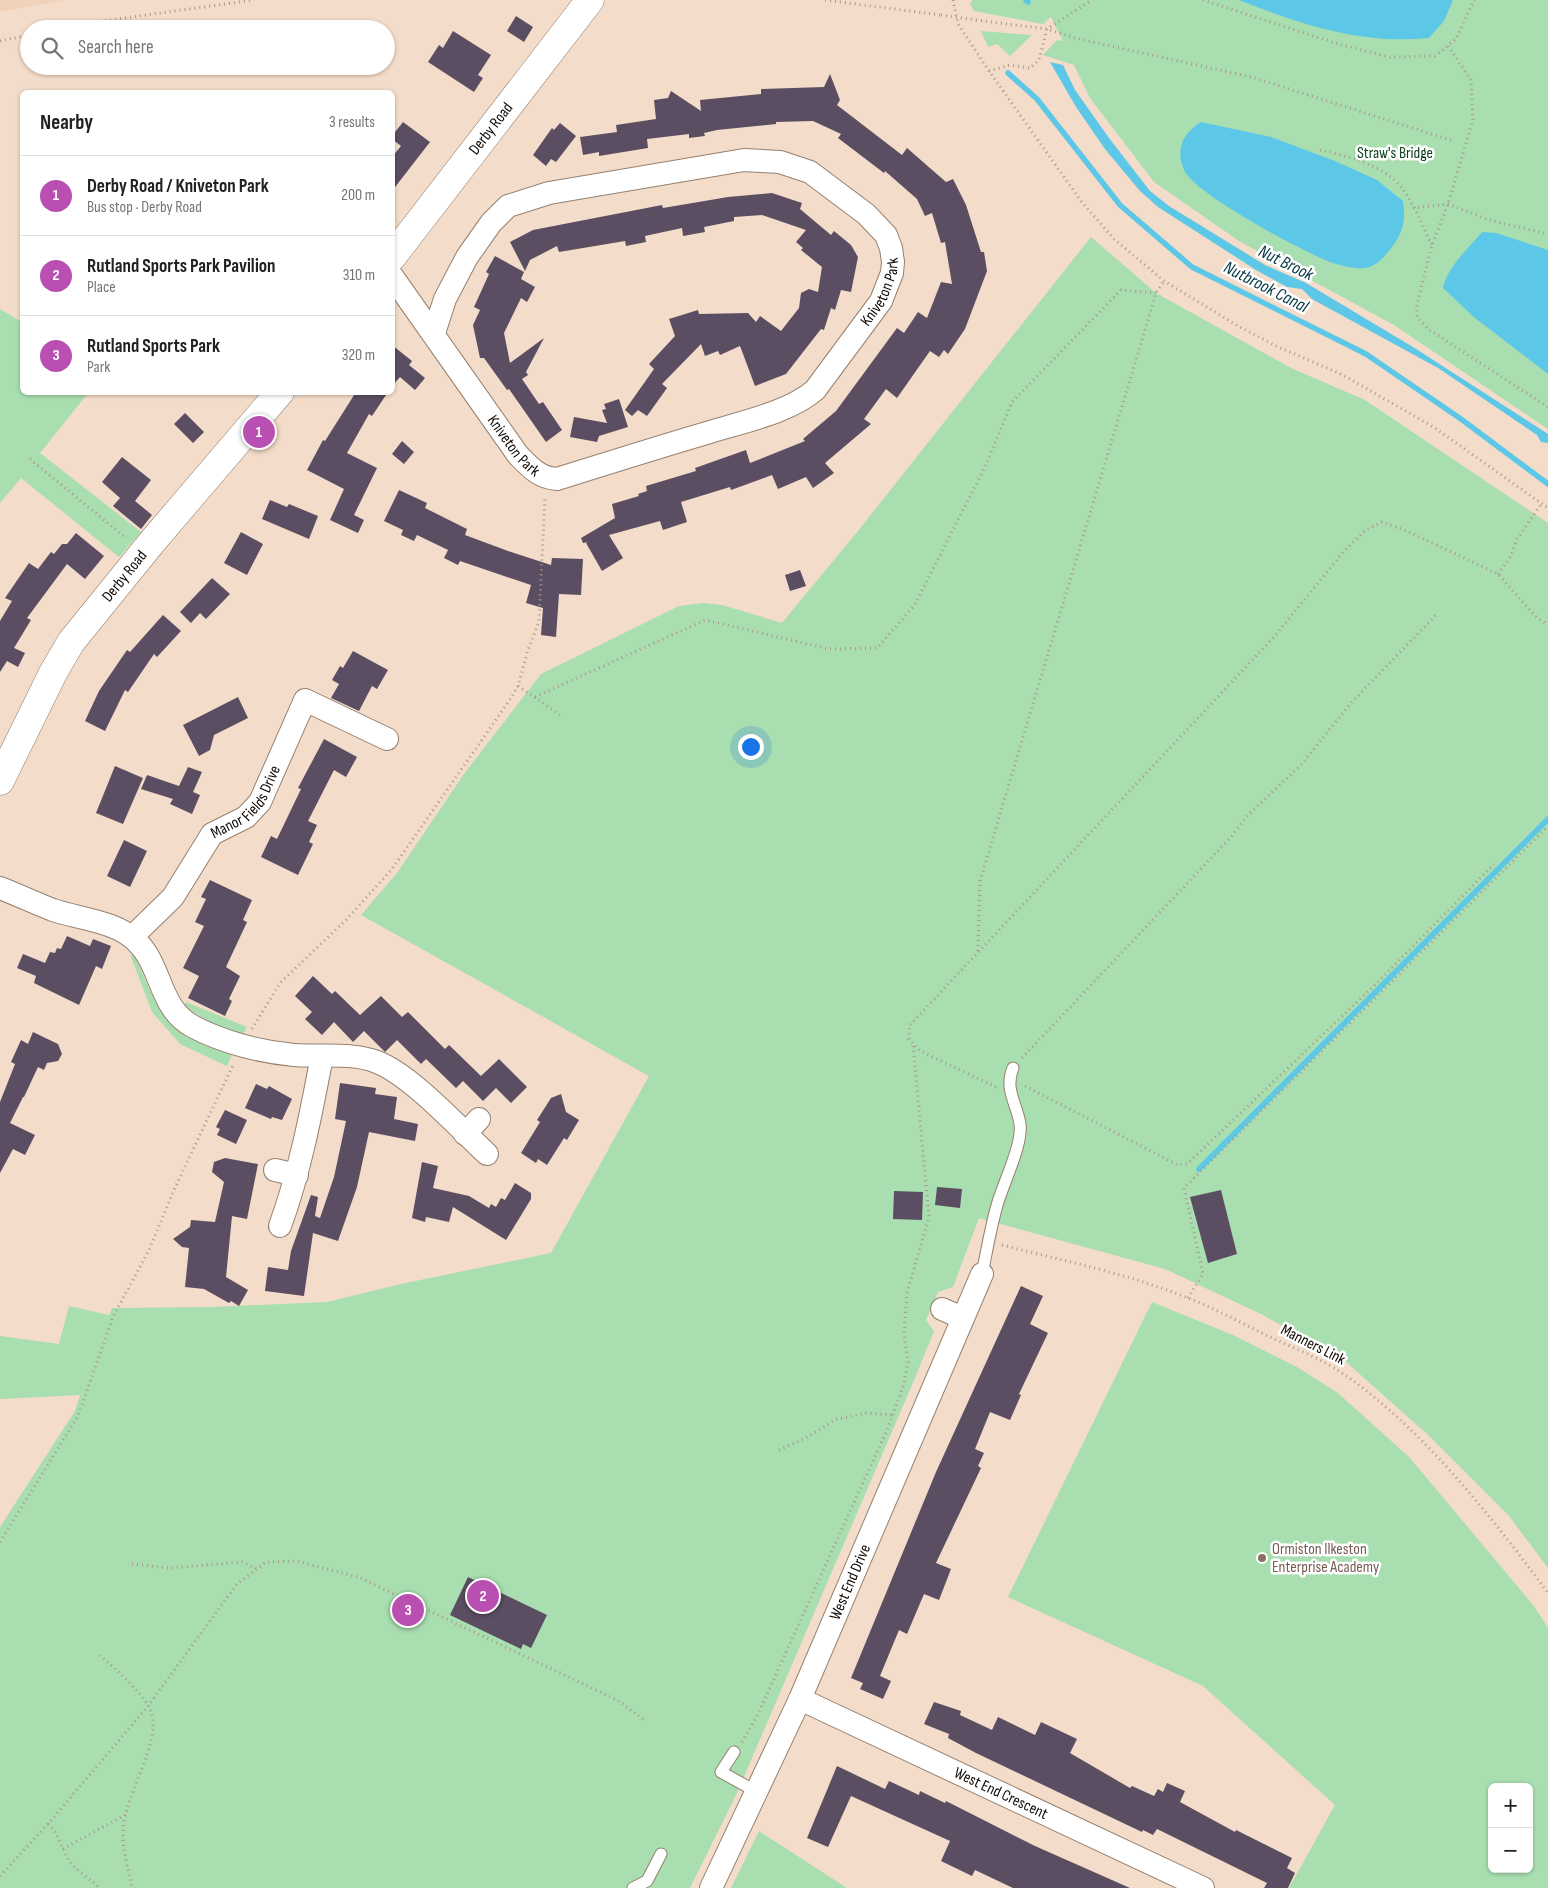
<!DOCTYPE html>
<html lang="en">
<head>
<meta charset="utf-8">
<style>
	:root { --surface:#fff; --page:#f6f6f6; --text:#202124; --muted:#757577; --line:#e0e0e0; --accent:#b84fb1 }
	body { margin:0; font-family:"Sofia Sans Condensed",sans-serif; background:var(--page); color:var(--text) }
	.controls { position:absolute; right:15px; bottom:15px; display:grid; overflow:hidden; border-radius:8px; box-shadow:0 1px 4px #0004 }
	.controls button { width:45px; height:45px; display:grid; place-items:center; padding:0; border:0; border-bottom:1px solid var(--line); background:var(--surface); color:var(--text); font:25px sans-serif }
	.you { position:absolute; left:750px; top:746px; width:18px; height:18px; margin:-12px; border:4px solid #fff; border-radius:50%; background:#1a73e8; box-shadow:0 0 0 8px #1a73e833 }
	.badge { display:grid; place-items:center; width:32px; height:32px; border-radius:50%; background:var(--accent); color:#fff; font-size:16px; font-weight:700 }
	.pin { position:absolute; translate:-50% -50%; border:2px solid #fff; box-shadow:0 1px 5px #0006 }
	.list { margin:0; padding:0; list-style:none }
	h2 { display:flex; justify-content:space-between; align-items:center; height:65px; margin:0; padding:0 20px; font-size:21px }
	h2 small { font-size:16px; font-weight:400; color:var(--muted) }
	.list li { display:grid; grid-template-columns:32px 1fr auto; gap:15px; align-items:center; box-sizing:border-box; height:80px; padding:0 20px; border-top:1px solid var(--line) }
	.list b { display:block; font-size:19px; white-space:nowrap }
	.list p { margin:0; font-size:16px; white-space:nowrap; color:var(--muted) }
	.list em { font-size:16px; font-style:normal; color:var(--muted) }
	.icon { flex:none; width:28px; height:28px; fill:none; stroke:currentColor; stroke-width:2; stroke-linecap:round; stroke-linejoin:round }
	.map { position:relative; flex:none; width:1548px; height:1888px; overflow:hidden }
	.search { position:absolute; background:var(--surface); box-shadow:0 1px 4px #0004; left:20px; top:20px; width:375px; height:55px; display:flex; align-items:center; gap:12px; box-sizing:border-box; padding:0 18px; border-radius:28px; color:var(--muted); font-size:19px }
	.panel { position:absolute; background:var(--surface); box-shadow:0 1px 4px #0004; left:20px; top:90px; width:375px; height:305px; border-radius:8px }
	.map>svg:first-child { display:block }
	.built { fill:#f0d2ba }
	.green { fill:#a8deb0; fill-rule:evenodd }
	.water { fill:#5dc7e7 }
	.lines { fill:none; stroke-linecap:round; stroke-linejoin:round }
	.stream { stroke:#5dc7e7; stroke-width:5.5 }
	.building { fill:#5b4e62 }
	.service-casing { stroke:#95806f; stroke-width:13 }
	.minor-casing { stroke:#95806f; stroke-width:24 }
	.primary-casing { stroke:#95806f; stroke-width:29 }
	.path { stroke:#aa9889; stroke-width:3; stroke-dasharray:1 4; stroke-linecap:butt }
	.service { stroke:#fff; stroke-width:11 }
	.minor { stroke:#fff; stroke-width:22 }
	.primary { stroke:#fff; stroke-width:28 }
	.path-bridge { stroke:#aa9889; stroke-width:3; stroke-dasharray:1 4; stroke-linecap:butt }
	.education-dot { fill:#8d6e63; stroke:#fff; stroke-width:2 }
	.labels { text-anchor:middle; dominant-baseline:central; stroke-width:5; stroke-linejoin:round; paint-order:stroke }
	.street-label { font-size:16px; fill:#110a05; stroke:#fff }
	.park-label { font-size:16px; fill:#0d401b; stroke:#fff }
	.education-label { font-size:16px; fill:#785e54; stroke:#fff; text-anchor:start }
	.water-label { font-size:18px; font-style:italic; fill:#063946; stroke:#fff }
</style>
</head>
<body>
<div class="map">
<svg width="1548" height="1888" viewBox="0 0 1548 1888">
	<rect width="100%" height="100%" fill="#f3dcc9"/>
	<path class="built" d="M0 0H64L0 12Z"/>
	<path class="green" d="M973 0H1548V429L1394 325 1239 241 1154 182 1090 98 1074 65 1043 55 1057 40 1063 41 1051 17 1043 24 974 11 970 4Z
		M981 31 1032 35 1010 56 997 44 988 47Z
		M1091 237 1156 293 1291 368 1365 400 1548 523V1568L1509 1516 1427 1434 1345 1361 1261 1314 1165 1269 979 1218 953 1287 938 1292 926 1320 934 1331 915 1378 737 1793 690 1888H0V1527L75 1411 80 1395 0 1399V1336L59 1344 69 1306 109 1315 112 1308 213 1307 327 1302 401 1284 551 1253 649 1076 361 915 397 873 464 774 541 674 679 606 703 603 722 605 782 623 858 531Z
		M0 309 22 322V392L88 393 40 453 141 532 119 557 21 478 0 503Z
		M130 954 136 958C163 1024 168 1027 232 1055L227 1066 180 1044 152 1012Z
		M186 1002 247 1027 243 1035 215 1025 184 1007Z
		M1152 1302 1233 1335 1297 1367 1338 1393 1409 1457 1534 1606 1548 1628V1888H1289L1335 1805 1203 1686 1008 1597ZM1492 1787H1529V1869H1492Z
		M759 1831 847 1888H731Z"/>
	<path class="water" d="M1239 0H1453L1444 21 1429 38C1363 45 1299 24 1239 0Z
		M1050 62 1063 65 1075 90 1109 138 1150 191 1169 206 1265 265 1306 283 1413 347 1548 434V443L1541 442 1537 435 1438 368 1312 299 1302 289 1287 287 1256 270 1158 207 1140 191 1105 149 1076 107Z
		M1201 122 1271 137 1335 161 1377 180 1403 201C1406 220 1403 233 1392 247 1386 255 1376 267 1365 268 1351 269 1338 265 1325 260 1297 248 1195 194 1184 170 1175 149 1183 133 1201 122Z
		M1482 232 1496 233 1548 250V374L1475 318 1443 288C1447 267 1469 248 1482 232Z"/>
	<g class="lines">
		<path class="stream" d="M1026 0 1028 2
			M1008 73 1037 99 1120 205 1192 267 1366 354 1461 419 1548 484
			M1199 1169 1548 819"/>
	</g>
	<path class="building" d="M516 16 533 27 524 42 507 31Z
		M453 31 491 55 478 75 483 78 474 92 428 62 439 45 443 48Z
		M830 74 840 100 837 105 902 155 907 148 946 182 953 179 966 205 981 252H984L987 271 965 329 948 354 944 350 939 357 930 351 897 398 886 389 864 419 871 424 825 463 834 473 813 488 806 477 778 489 772 475 731 490 730 487 681 502 687 522 663 530 660 521 609 535 623 558 602 571 586 543 588 542 583 543 581 538 615 518 612 504 639 496 638 494 647 491 646 486 696 471 695 468 746 450 750 463 805 441 803 439 836 411 897 328 904 333 918 312 927 318 941 282 952 284 945 242 941 243 932 213 925 216 917 199 885 171 884 173 838 138 841 134 813 121 776 122V124L717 130 704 133 705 136 689 138V134L647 139 648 148 599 156V152L583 155 580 137 617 132 616 125 656 119 654 100 668 98 671 91 701 111 700 100 761 94V89L824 87Z
		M403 122 430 142 392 191V157L401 146 392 139V136Z
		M560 123 576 136 556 162 551 159 546 166 533 155 552 128 554 130Z
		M772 193 802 203 800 209 831 235 834 231 851 245 858 257 851 292 841 290 835 310 831 308 824 330 821 329 786 374 755 386 740 346 720 355 718 351 705 356 701 344 662 384 667 388 647 416 638 410 632 416 625 410 654 369 649 364 675 336 669 319 698 310 699 314 748 313 756 322 760 316 781 331 799 308 801 293 809 289 818 292 822 267 801 250 803 248 796 242 806 230 762 215 734 217V221L704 227 705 232 683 236 682 228 645 236 646 242 626 246 625 241 559 252 557 246 530 260 525 271 510 242 533 230 662 205 663 208 728 197Z
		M495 256 524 272 521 279 535 287 527 302 521 298 504 333 510 363 544 338 526 372 528 375 522 379 539 404 543 402 562 430 546 442 509 389 507 390 484 358H480L473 325 480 310 474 307 489 274 486 272Z
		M392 345 412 361 409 365 425 378 415 390 400 377 392 386Z
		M356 392H388L372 416 369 414 347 453 377 468 354 515 364 520 358 533 330 520 344 489 307 470 323 440 325 441Z
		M619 399 628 427 599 436 597 442 570 437 574 417 607 423 602 410 606 409 604 404Z
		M185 413 204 432 193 443 174 424Z
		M402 441 414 452 404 464 392 454Z
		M122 457 151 480 135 501 152 515 141 529 113 506 120 498 102 482Z
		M399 490 427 503 425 508 467 529 465 535 508 551 551 565 552 558 583 559 581 595 559 594 556 637 541 635 543 608 526 603 531 585 460 561 458 565 444 558 448 550 417 535 414 541 401 535 403 530 384 521Z
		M270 500 287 507 289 504 318 516 309 539 262 519Z
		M241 532 263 544 247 575 224 563Z
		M76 533 104 556 85 579 67 564 27 618 31 620 14 648 25 653 18 667 7 661 0 672V621L12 601 5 598 29 563 38 569 51 552 54 554 62 544H67Z
		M800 570 806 586 790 591 785 575Z
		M212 578 230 594 206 619 200 613 191 623 180 612Z
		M163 615 181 631 157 657 154 654 128 692 125 690 105 731 85 721 99 691 127 650 130 652Z
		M353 651 388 670 377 689 372 686 359 711 331 698 339 684 332 680 340 666 343 668Z
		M238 697 248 718 214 735 210 750 199 756 183 725Z
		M324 739 357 757 346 777 334 770 308 821 317 825 309 842 313 844 298 875 261 857 271 836 277 839 301 789 298 788Z
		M115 766 143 778 123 824 96 813Z
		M188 767 202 772 193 792 200 795 192 814 170 804 173 799 141 789 147 775 179 786Z
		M124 840 147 851 130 887 107 876Z
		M210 880 252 900 243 920 247 922 226 967 240 976 229 999 232 1001 225 1016 188 998 199 976 183 968 204 926 195 922 206 899 201 897Z
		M67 936 90 946 93 939 111 946 102 969 96 966 79 1005 34 983 36 976 17 968 23 954 45 963 50 952 55 953 57 948 61 949Z
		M313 976 332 994 335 991 360 1015 381 996 402 1017 408 1012 445 1049 449 1045 481 1076 499 1059 527 1087 511 1103 496 1088 483 1101 463 1081 456 1088 426 1059 421 1064 397 1040 385 1052 364 1031 353 1042 334 1022 322 1035 305 1019 312 1012 295 996Z
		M33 1032 58 1044 62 1054 58 1061 47 1063 44 1070 38 1067 24 1097H23L10 1123 35 1135 25 1155 13 1149 0 1173V1102L15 1064 11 1062 21 1040 28 1044Z
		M340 1083 376 1088 375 1094 397 1097 394 1119 418 1124 415 1141 369 1132 357 1187 338 1241 313 1233 304 1296 265 1291 268 1267 288 1270 291 1251 311 1195 318 1197 315 1216 320 1218 334 1177 346 1121 335 1119Z
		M256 1084 267 1089 269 1086 292 1099 282 1120 272 1117 271 1119 245 1108Z
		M561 1094 566 1112 579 1120 567 1140 564 1138 547 1165 538 1159 536 1163 521 1153 540 1122 537 1120 551 1098Z
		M225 1110 247 1120 236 1144 217 1135 220 1129 216 1127Z
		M225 1158 258 1164 247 1219 232 1216 226 1277 248 1290 239 1306 231 1301 229 1303 204 1289 185 1287 189 1248 182 1247 173 1239 190 1227 191 1220 215 1222 224 1182 212 1172 214 1162Z
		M422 1162 438 1166 433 1188 469 1196 489 1208 491 1204 496 1207 501 1198 505 1200 515 1183 531 1193V1199L506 1240 453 1207 449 1222 426 1217 425 1222 412 1218Z
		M937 1187 962 1189 960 1208 935 1205Z
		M1221 1190 1237 1254 1208 1263 1190 1197Z
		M894 1191 923 1192 922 1220 893 1219Z
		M1021 1286 1043 1296 1030 1324 1048 1333 1019 1394 1021 1395 1010 1420 990 1412 975 1449 984 1453 978 1466 981 1468 936 1563 951 1569 939 1600 924 1594 907 1634 899 1630 880 1676 891 1681 883 1699 860 1689 863 1683 851 1678 936 1472Z
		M468 1577 547 1615 531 1648 523 1644 521 1649 450 1615Z
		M934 1702 961 1711 960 1715 992 1730 998 1717 1035 1735 1041 1722 1077 1739 1070 1753 1130 1788 1132 1786 1154 1796 1158 1789 1163 1792 1167 1783 1185 1791 1180 1802 1235 1832 1236 1830 1292 1858 1287 1868 1295 1873 1288 1888H1264L1267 1883 1157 1829 1153 1835 1143 1830 1142 1832 976 1753 948 1738 949 1734 924 1724Z
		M837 1766 885 1789 889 1781 919 1795 920 1791 945 1803 946 1801 1035 1846 1130 1888H1013L975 1870 972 1876 941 1861 950 1841 851 1796 828 1847 807 1838Z"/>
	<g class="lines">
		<g class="service-casing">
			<path id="service" d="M982 1274C987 1250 991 1225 998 1202 1004 1182 1023 1143 1020 1124 1017 1104 1004 1089 1013 1068
				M734 1752 721 1772 757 1792
				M633 1888 647 1881 661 1854"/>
		</g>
		<g class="minor-casing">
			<g id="minor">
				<path id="s1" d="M392 276 518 455C530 467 539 478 557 479 608 463 659 447 710 432 742 422 790 412 815 390L881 301 892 273 893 262 891 248 886 235 866 214 810 172 780 162 744 160 549 193 508 206 491 223 467 257 445 299 434 333"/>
				<path d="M0 888C18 895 35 903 53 910 79 919 117 921 137 942 162 966 159 1008 192 1026 222 1042 260 1052 294 1055 320 1057 352 1052 377 1062 411 1075 459 1128 487 1154"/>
				<path id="s2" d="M132 937 173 897 212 834 246 817 260 802 305 700 387 739"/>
				<path d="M465 1134 479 1119"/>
				<path d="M275 1170 297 1175"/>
				<path d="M280 1226C300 1171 311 1114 322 1056"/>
				<path d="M942 1309 963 1318"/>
				<path id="s3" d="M800 1699 1203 1888"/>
				<path id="s4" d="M711 1888 800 1699 982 1274"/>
			</g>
		</g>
		<g class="primary-casing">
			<g id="primary">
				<path id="s5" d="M392 257 590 0"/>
				<path id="s6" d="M0 781 53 673 71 642 152 542 280 392"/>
			</g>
		</g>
		<path class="path" d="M825 0 941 15
			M953 0 958 24 989 71 1081 201 1114 239 1164 281 1238 326 1276 346 1343 375 1435 428 1548 508
			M1203 0 1338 44 1390 57 1435 56 1456 39 1474 0
			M976 20 1047 29 1075 38 1251 77 1451 140
			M61 29 103 21 254 0
			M0 41 29 35
			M1448 46 1471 80 1473 120 1448 204 1432 245 1417 304V317L1428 329 1548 407
			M989 71 1010 65 1030 68 1039 60 1047 29 1092 0
			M1320 150C1345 156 1372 162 1392 178 1411 193 1421 224 1432 245
			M1413 208 1448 204 1489 220 1548 234
			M30 459 126 538
			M1498 574 1511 556 1517 539 1542 503
			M518 686 560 715
			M535 697 705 620 829 649 877 648 914 606 985 467 1012 402 1121 290 1156 293
			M978 951 980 881 1156 293 1164 281
			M252 1029 280 983 347 919 392 869 511 698 518 686 527 653 539 621 545 497
			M1022 1058 1231 837 1249 814 1301 765 1351 703 1436 615
			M1025 1086 1178 1165 1187 1164 1376 984 1494 864
			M996 1087 920 1051 909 1039V1026L1274 637 1345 550 1366 530 1382 522 1407 531 1498 574 1535 616 1548 625
			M1002 1245C1065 1261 1128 1274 1188 1298 1216 1309 1243 1324 1270 1337 1296 1349 1324 1360 1348 1377 1427 1434 1490 1515 1548 1593
			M1188 1298 1203 1274 1184 1188 1548 826
			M779 1450 804 1439 837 1419 866 1413 893 1415
			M0 1542 78 1416 113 1317 150 1248 173 1192 234 1063
			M132 1564 170 1568 242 1562 257 1569
			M100 1655C114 1669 148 1696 152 1715 160 1743 126 1794 123 1828 122 1847 128 1869 132 1888
			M742 1742 757 1716 887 1430 904 1384 908 1362 904 1334 907 1293 929 1217 913 1045
			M48 1824C60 1834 61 1852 72 1864 80 1873 91 1880 100 1888
			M63 1849 125 1815
			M0 1876 48 1824 148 1706 237 1584 266 1562 296 1561 358 1577 617 1700 646 1721"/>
		<use href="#service" class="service"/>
		<use href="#minor" class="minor"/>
		<use href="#primary" class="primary"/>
		<path class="path-bridge" d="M941 15 976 20"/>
	</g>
	<circle class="education-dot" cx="1262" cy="1558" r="5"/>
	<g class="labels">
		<g class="street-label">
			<text stroke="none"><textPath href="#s5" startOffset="162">Derby Road</textPath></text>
			<text stroke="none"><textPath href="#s1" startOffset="659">Kniveton Park</textPath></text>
			<text stroke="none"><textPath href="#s1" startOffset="209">Kniveton Park</textPath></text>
			<text stroke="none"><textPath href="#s6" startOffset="241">Derby Road</textPath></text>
			<text stroke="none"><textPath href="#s2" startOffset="180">Manor Fields Drive</textPath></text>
			<text transform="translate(1313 1345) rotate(27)">Manners Link</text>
			<text stroke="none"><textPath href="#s4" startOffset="336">West End Drive</textPath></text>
			<text stroke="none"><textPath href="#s3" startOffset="222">West End Crescent</textPath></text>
		</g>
		<g class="park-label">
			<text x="1395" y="153">Straw's Bridge</text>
		</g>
		<g class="education-label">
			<text x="1272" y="1549">Ormiston Ilkeston<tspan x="1272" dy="18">Enterprise Academy</tspan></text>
		</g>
		<g class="water-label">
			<text transform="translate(1286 263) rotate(26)">Nut Brook</text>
			<text transform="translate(1266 287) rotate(27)">Nutbrook Canal</text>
		</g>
	</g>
</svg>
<div class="controls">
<button>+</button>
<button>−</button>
</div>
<div class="you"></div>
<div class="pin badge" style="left:259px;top:432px">1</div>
<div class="pin badge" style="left:483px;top:1596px">2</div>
<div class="pin badge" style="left:408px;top:1610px">3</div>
<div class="search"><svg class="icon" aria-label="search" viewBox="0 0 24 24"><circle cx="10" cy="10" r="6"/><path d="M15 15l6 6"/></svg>Search here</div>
<section class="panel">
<h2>Nearby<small>3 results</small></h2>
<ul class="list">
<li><span class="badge">1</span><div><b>Derby Road / Kniveton Park</b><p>Bus stop · Derby Road</p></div><em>200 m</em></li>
<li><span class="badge">2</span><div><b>Rutland Sports Park Pavilion</b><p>Place</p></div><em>310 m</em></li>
<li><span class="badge">3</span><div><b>Rutland Sports Park</b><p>Park</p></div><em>320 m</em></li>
</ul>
</section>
</div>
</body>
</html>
